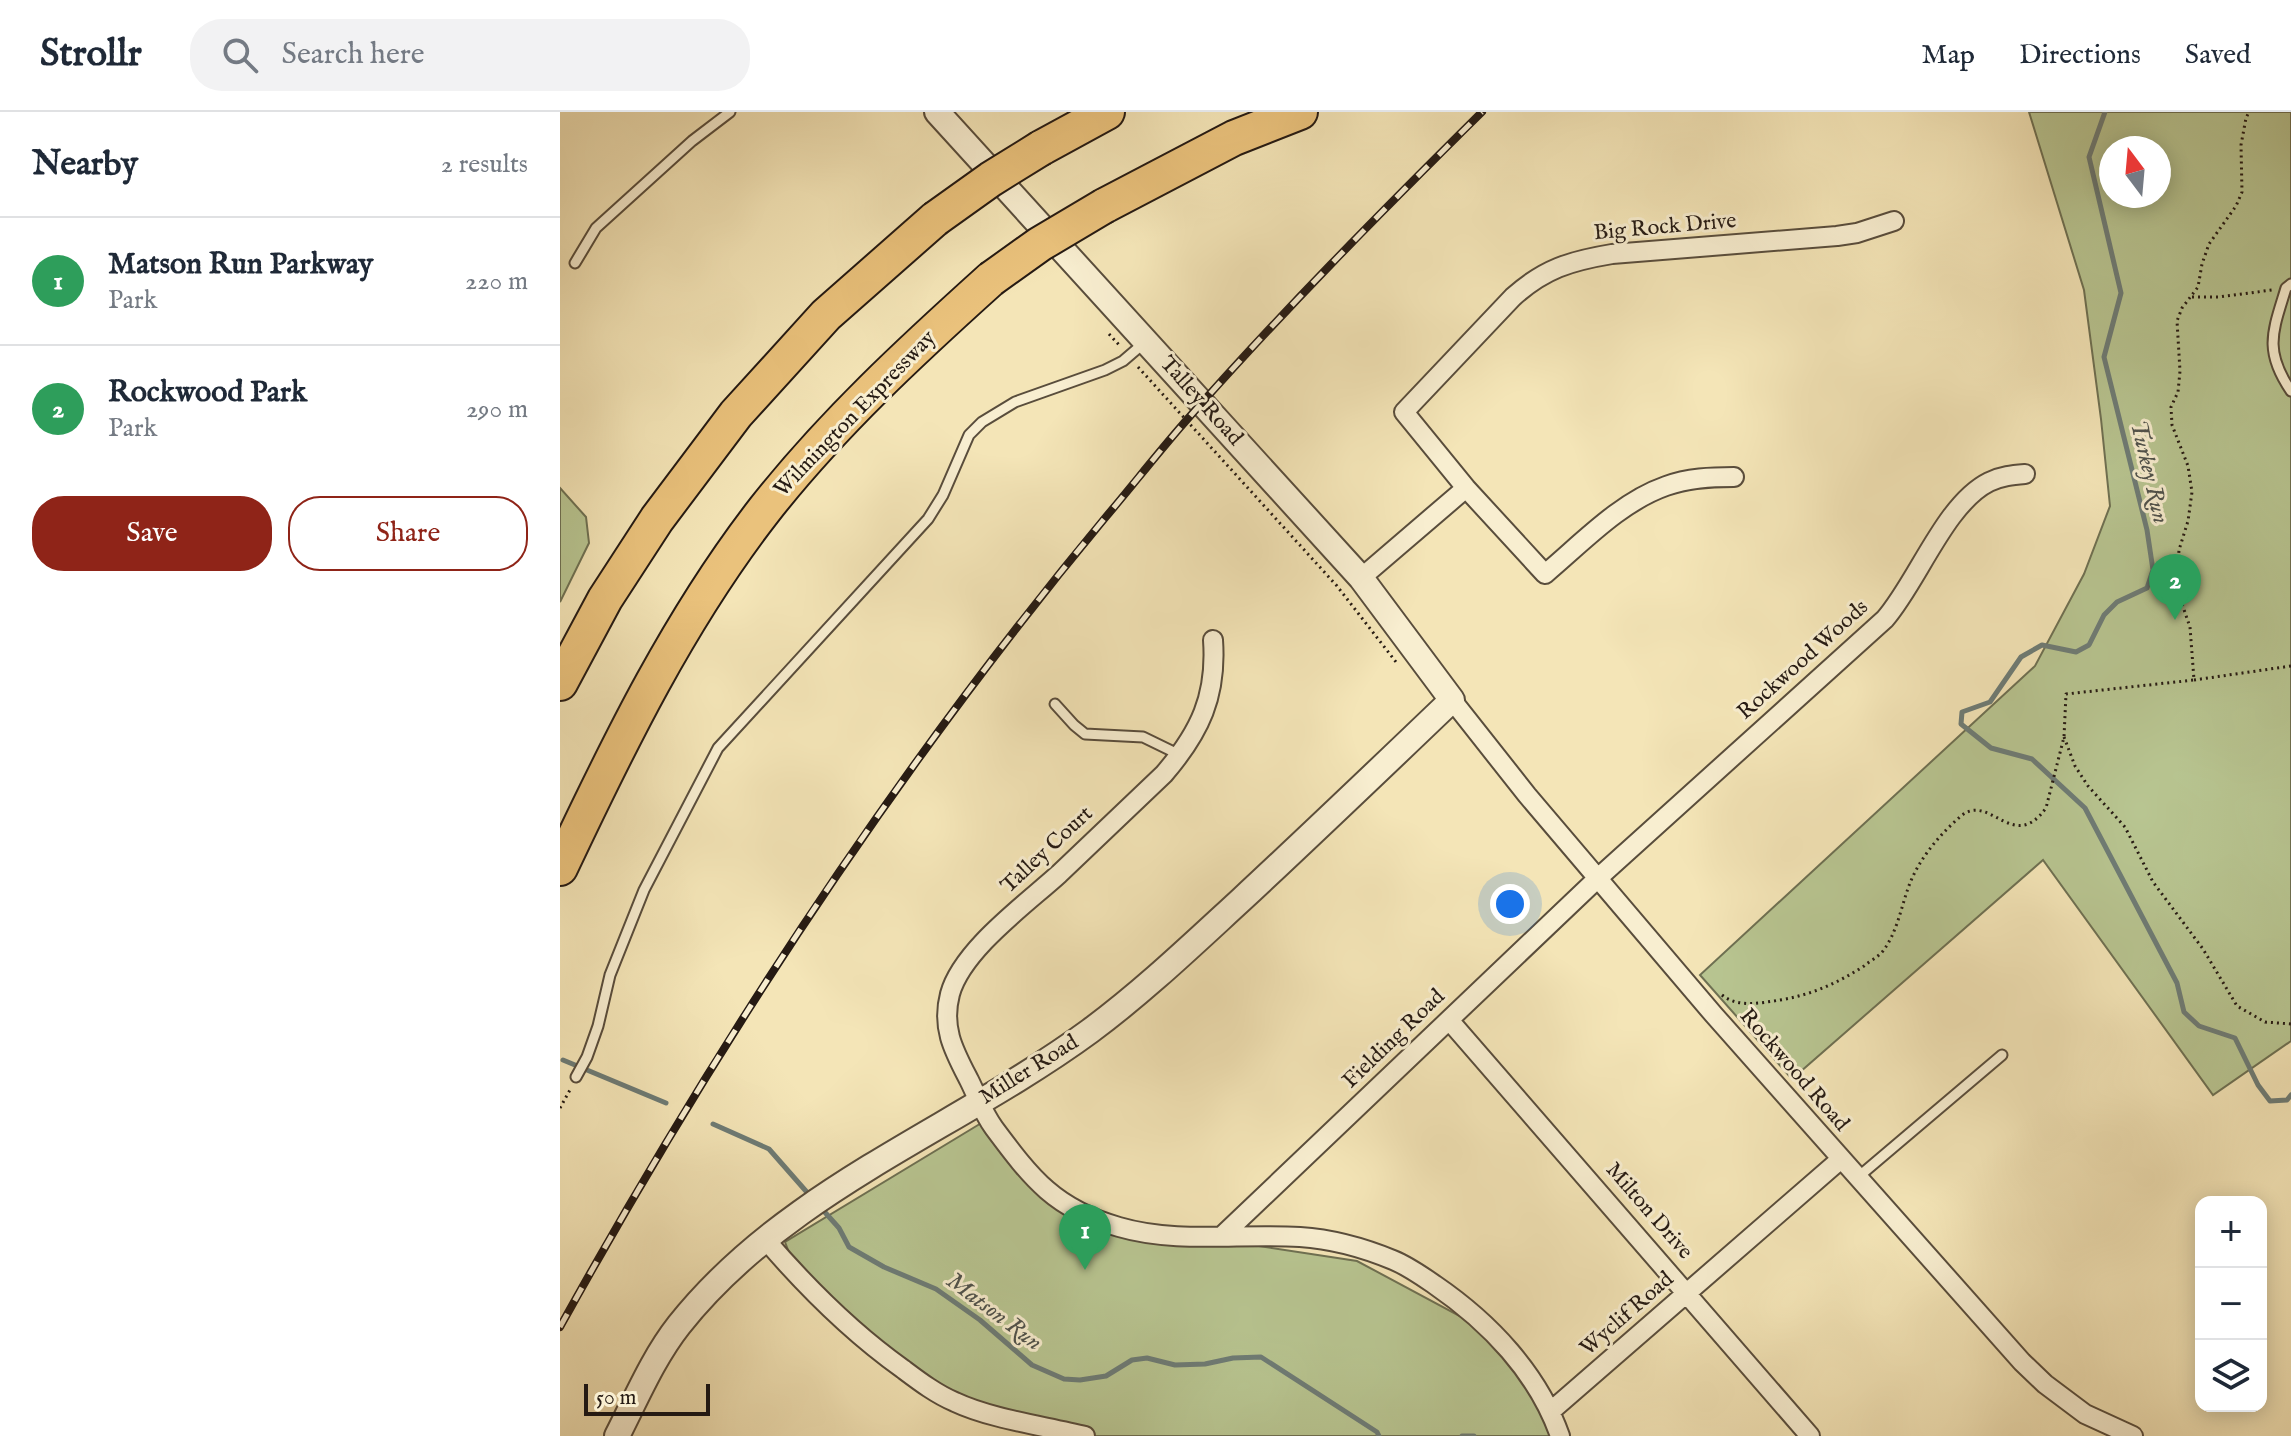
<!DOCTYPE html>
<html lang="en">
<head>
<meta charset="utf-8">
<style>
	:root { --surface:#fff; --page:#f2f2f3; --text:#1f2937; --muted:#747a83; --line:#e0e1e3; --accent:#8f2418 }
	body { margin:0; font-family:"IM FELL English",serif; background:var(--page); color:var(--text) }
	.controls { position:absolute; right:24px; bottom:24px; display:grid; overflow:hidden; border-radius:16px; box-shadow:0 4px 20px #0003 }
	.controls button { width:72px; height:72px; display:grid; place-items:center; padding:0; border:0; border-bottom:2px solid var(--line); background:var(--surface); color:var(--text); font:40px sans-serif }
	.compass { position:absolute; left:1539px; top:24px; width:72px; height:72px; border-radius:50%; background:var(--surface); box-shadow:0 4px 20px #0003; rotate:344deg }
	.scale { position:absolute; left:24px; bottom:20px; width:126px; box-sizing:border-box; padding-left:8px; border:4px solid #251a13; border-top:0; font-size:22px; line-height:28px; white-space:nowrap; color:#251a13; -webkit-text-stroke:6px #f8eed0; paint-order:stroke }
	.you { position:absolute; left:950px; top:792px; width:28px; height:28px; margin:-20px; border:6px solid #fff; border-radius:50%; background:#1a73e8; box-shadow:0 0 0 12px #1a73e833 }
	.badge { display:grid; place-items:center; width:52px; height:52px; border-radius:50%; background:var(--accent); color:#fff; font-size:26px; font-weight:700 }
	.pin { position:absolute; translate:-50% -66px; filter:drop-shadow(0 2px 4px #0008) }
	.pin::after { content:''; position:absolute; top:42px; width:28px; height:24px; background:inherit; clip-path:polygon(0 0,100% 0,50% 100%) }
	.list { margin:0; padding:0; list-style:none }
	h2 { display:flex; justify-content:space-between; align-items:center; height:104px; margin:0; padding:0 32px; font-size:34px }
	h2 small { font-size:26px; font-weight:400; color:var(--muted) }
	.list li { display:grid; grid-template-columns:52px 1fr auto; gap:24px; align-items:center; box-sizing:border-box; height:128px; padding:0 32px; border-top:2px solid var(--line) }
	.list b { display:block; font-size:30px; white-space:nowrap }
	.list p { margin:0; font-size:26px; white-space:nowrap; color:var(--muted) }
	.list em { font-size:26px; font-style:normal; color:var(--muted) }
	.actions { display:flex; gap:16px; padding:24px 32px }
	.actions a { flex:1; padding:18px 0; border:2px solid var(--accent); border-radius:32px; text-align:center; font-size:28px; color:var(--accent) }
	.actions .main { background:var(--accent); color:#fff }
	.icon { flex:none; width:44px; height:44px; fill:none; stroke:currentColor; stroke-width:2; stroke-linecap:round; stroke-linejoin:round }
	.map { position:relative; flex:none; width:1731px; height:1324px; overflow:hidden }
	header { display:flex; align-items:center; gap:48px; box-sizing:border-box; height:112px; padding:0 40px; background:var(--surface); border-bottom:2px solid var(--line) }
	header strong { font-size:38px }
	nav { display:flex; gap:44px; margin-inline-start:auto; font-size:28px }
	.search { width:560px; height:72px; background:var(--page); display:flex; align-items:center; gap:20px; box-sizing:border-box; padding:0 28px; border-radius:32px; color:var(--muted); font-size:30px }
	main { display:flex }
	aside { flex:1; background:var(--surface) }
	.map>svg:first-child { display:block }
	.green { fill:#b8c591; stroke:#6e7052; stroke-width:2; fill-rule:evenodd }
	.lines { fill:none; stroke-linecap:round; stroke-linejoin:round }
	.stream { stroke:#6e7c76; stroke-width:5 }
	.service-casing { stroke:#594d3c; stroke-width:13 }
	.minor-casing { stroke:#594d3c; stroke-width:22 }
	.tertiary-casing { stroke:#594d3c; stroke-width:28 }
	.motorway-casing { stroke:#251a13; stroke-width:38 }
	.path { stroke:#251a13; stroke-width:3; stroke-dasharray:2 4; stroke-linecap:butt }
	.service { stroke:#f8eed0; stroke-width:9 }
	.minor { stroke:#f8eed0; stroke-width:18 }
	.tertiary { stroke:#f8eed0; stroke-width:24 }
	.motorway { stroke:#eac27c; stroke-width:34 }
	.rail-casing { stroke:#251a13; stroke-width:8 }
	.rail { stroke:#f8eed0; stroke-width:5; stroke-dasharray:15; stroke-linecap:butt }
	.motorway-bridge-casing { stroke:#251a13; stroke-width:38; stroke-linecap:butt }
	.motorway-bridge { stroke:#eac27c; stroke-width:34 }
	.labels { text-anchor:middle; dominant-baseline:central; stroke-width:6; stroke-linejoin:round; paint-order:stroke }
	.street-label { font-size:22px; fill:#251a13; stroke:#f8eed0 }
	.water-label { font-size:24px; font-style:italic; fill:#50534d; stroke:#f8eed0 }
</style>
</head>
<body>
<header>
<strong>Strollr</strong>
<div class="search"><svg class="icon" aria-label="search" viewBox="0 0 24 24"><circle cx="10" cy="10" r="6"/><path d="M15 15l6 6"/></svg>Search here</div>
<nav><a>Map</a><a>Directions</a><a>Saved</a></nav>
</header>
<main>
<aside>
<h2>Nearby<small>2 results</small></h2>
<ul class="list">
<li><span class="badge" style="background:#2e9e5b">1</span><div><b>Matson Run Parkway</b><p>Park</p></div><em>220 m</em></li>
<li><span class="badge" style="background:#2e9e5b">2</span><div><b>Rockwood Park</b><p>Park</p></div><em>290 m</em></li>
</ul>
<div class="actions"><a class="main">Save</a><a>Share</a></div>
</aside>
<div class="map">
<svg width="1731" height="1324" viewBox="0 0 1731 1324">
	<rect width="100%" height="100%" fill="#f4e5b7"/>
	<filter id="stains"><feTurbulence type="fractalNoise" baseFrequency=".0025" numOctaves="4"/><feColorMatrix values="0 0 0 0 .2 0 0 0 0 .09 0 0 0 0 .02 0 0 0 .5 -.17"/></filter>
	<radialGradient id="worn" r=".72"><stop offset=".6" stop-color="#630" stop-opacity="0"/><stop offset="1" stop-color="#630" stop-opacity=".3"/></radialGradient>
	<path class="green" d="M1469 0H1731V929L1653 983 1483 748 1232 967 1140 863 1475 554 1524 462 1550 394 1541 307 1524 178ZM1551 36H1599V84H1551Z
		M0 376 26 405 29 431 0 490Z
		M428 1007 467 1060 542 1110 797 1149 937 1224 998 1324H533L395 1290 239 1167 225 1130Z"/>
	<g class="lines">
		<path class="stream" d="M1545 0 1529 45 1561 181 1544 245 1587 418 1593 458 1587 476 1557 490 1544 503 1529 533 1516 540 1482 533 1461 545 1430 590 1402 600 1401 612 1431 636 1472 647 1525 696 1617 871 1624 900 1639 914 1675 926 1698 973 1710 989 1727 988 1731 983
			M3 948 106 991
			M153 1012 209 1037 252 1086
			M262 1097 279 1116 289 1135 324 1155 376 1177 420 1208 472 1253 504 1267 520 1268 546 1264 572 1248 587 1246 615 1253 645 1252 673 1246 701 1245 817 1320 819 1324
			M902 1324H914"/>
		<g class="service-casing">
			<path id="service" d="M15 151 36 116 132 29 170 0
				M1731 172 1726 176C1713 219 1703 238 1731 279
				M495 592 514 613 525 622 583 625 620 643
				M16 965 27 945 38 914 50 863 84 778 158 636 368 407 383 383 409 323 422 310 455 290 545 258 563 249 584 231
				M1297 1066 1442 943"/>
		</g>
		<g class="minor-casing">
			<path id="minor" d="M1174 365C1151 365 1128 366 1106 374 1060 390 1022 431 985 462L906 376 844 300 953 185C984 157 1010 149 1052 142L1277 124 1297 121 1334 109
				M801 466 906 376
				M653 528C657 584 640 620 604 662 569 695 534 729 499 762 466 792 402 838 390 882 381 916 394 939 409 968 417 984 423 1001 434 1016 472 1067 495 1097 559 1115 617 1132 680 1121 740 1125 771 1127 804 1136 833 1148 848 1154 862 1164 875 1173 929 1210 978 1261 1000 1324
				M892 588 967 683 1154 903 1462 1250 1485 1272 1525 1302 1573 1324
				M889 908 1250 1324
				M663 1123 1038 766 1325 507C1358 469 1385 392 1429 370 1441 364 1453 363 1465 362
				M205 1127C247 1176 291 1220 343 1257 359 1269 376 1282 395 1290 431 1307 485 1314 525 1324
				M991 1299 1281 1047"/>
		</g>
		<g class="tertiary-casing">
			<path id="tertiary" d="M57 1324C76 1287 93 1246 119 1213 226 1078 395 1018 530 919 584 879 632 833 681 788 752 722 822 655 892 588L801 466 377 0"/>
		</g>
		<g class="motorway-casing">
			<path id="motorway" d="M481 36 547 0
				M544 94 674 26 740 0
				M0 571 45 487 97 407 176 302 266 203 375 107
				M0 756C59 631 120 506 205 397 272 312 351 239 431 167"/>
		</g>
		<path class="path" d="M1632 185H1659L1712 178
			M549 222 560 234
			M578 255 777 474 836 550
			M1634 568 1731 554
			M1504 625 1515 654 1528 674 1565 715 1593 770 1643 837 1677 894 1705 910 1731 912
			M1162 883C1178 896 1200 891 1220 888 1251 883 1278 871 1304 854 1310 849 1318 845 1323 839 1338 819 1341 794 1350 771 1360 746 1380 722 1401 704 1430 680 1453 742 1486 696L1504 625 1506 582 1634 568 1630 515 1622 492 1617 466 1619 438 1628 409 1632 380 1628 354 1612 313 1611 295 1618 280 1620 259 1617 209 1622 196 1638 175 1642 152 1649 132 1676 94 1682 80 1681 33 1686 6 1689 0
			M0 996 11 976"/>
		<use href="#service" class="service"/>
		<use href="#minor" class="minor"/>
		<use href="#tertiary" class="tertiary"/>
		<use href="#motorway" class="motorway"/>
		<g class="rail-casing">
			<path id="rail" d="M0 1215C158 930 337 656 545 406 572 374 597 342 624 311 719 203 820 101 922 0"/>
		</g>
		<use href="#rail" class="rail"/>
		<g class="motorway-bridge-casing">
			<path id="motorway-bridge" d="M375 107 431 67 481 36
				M431 167 480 132 544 94"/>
		</g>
		<use href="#motorway-bridge" class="motorway-bridge"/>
	</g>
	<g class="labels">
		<g class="street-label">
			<text transform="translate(1105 115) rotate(-5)">Big Rock Drive</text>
			<text transform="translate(641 289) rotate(48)">Talley Road</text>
			<text transform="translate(295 302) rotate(-46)">Wilmington Expressway</text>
			<text transform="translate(1243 548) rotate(-42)">Rockwood Woods</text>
			<text transform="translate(487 738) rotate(-43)">Talley Court</text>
			<text transform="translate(834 927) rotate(-44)">Fielding Road</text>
			<text transform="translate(469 958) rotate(-32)">Miller Road</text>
			<text transform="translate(1234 958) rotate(49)">Rockwood Road</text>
			<text transform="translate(1089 1099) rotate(49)">Milton Drive</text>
			<text transform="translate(1067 1202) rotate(-41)">Wyclif Road</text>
		</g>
		<g class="water-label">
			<text transform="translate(1589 360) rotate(77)">Turkey Run</text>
			<text transform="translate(434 1200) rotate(37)">Matson Run</text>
		</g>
	</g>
	<rect width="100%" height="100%" filter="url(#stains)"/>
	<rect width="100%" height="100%" fill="url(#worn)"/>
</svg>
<div class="controls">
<button>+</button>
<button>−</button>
<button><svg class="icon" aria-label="layers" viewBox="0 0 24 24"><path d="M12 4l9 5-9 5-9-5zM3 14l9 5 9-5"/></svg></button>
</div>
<svg class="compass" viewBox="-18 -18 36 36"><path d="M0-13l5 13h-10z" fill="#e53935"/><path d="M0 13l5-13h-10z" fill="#747a83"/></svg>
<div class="scale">50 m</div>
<div class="you"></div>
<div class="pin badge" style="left:525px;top:1158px;background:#2e9e5b">1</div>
<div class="pin badge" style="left:1615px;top:508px;background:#2e9e5b">2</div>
</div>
</main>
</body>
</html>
